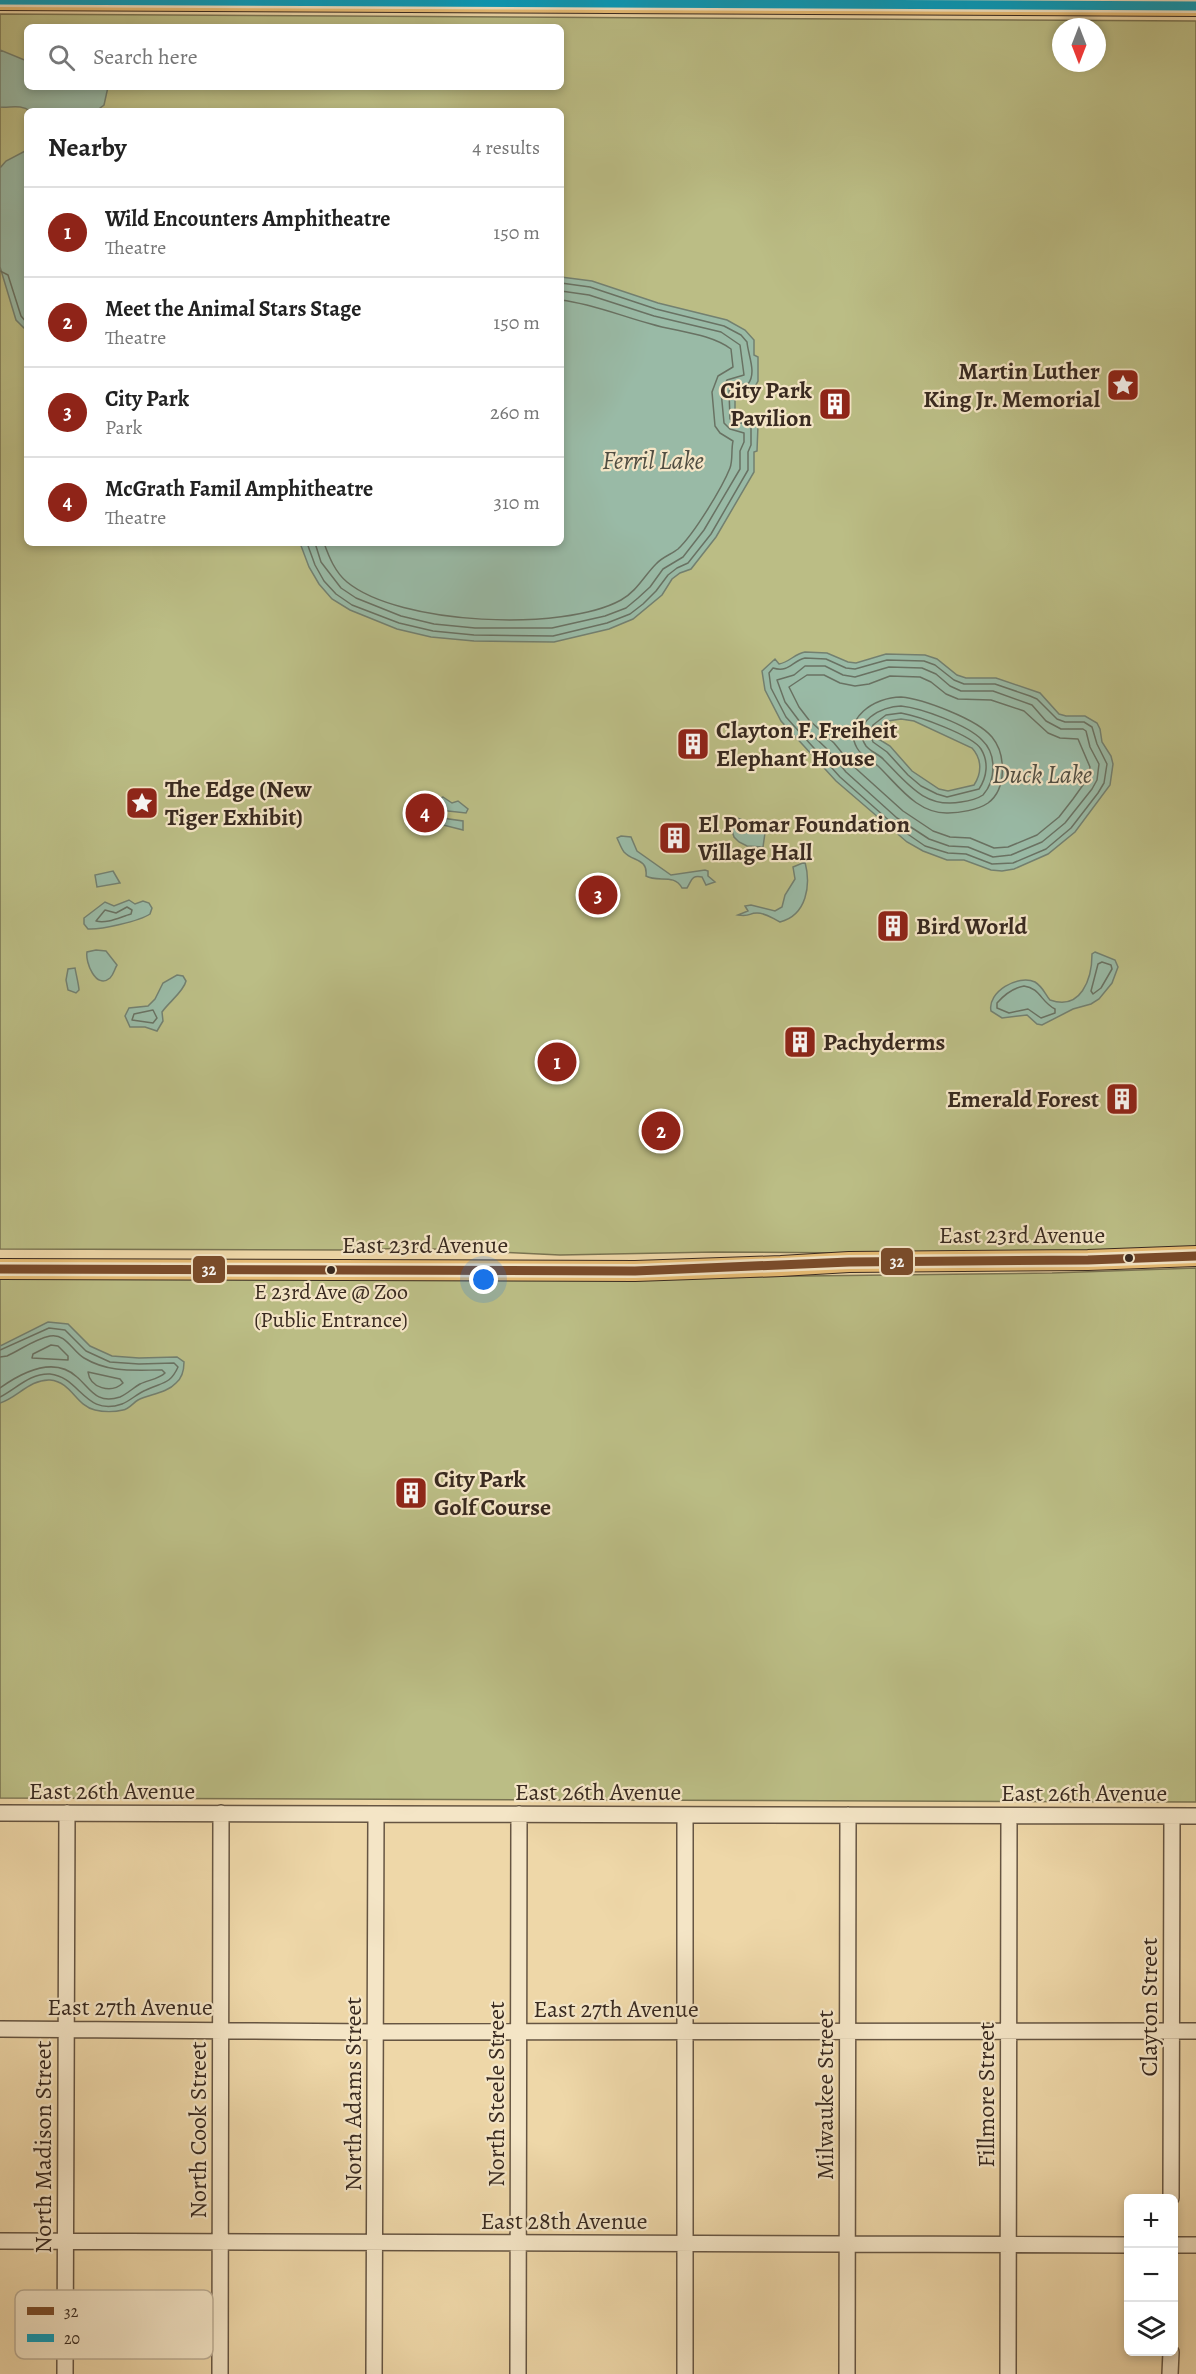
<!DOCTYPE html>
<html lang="en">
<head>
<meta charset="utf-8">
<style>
	:root { --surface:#fff; --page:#f6f6f6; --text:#222; --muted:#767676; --line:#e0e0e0; --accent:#8f2418 }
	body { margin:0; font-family:Alegreya,serif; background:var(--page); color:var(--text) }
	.controls { position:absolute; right:18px; bottom:18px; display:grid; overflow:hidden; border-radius:9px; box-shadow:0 3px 9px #0003 }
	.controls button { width:54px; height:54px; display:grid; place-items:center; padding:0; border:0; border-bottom:2px solid var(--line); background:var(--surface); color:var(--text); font:30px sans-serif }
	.compass { position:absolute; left:1052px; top:18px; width:54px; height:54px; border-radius:50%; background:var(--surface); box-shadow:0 3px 9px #0003; rotate:180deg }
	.you { position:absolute; left:484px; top:1280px; width:21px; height:21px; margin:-15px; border:4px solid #fff; border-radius:50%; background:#1a73e8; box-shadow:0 0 0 9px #1a73e833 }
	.badge { display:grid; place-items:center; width:39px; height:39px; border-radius:50%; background:var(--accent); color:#fff; font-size:20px; font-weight:700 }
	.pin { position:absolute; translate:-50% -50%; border:3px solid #fff; box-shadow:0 2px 6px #0006 }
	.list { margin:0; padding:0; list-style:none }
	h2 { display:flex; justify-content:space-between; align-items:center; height:78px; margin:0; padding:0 24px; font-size:26px }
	h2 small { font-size:20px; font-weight:400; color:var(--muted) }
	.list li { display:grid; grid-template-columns:39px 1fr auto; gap:18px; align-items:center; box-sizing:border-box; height:90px; padding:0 24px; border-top:2px solid var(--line) }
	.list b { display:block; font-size:22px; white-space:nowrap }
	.list p { margin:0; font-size:20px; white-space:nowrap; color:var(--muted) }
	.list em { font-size:20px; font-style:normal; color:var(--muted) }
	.icon { flex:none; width:33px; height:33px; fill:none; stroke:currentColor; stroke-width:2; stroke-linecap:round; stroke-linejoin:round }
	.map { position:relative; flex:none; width:1196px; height:2374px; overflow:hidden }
	.search { position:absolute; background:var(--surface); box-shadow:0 3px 9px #0003; left:24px; top:24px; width:540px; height:66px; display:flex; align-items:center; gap:15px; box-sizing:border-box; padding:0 21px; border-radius:9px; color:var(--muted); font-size:22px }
	.panel { position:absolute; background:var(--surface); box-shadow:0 3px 9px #0003; left:24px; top:108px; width:540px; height:438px; border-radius:9px }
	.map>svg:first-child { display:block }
	.green { fill:#bbbd85; stroke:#7a7452; stroke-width:1.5; fill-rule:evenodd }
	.water { fill:#99baa6; stroke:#738070; stroke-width:1.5; fill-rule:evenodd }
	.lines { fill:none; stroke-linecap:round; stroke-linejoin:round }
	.shore { stroke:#697263; stroke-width:1.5 }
	.minor-casing { stroke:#665542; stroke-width:18 }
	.major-casing { stroke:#392a20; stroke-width:22 }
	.minor { stroke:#f4e5c6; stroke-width:15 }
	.major { stroke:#e7bc74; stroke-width:20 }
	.bus-1-casing { stroke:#f4e5c6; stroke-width:14 }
	.bus-2-casing { stroke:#f4e5c6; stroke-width:14 }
	.bus-1 { stroke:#7a4b2a; stroke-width:9 }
	.bus-2 { stroke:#069cbd; stroke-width:9 }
	.bus-dot { fill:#392a20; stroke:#f4e5c6; stroke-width:2 }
	.labels { text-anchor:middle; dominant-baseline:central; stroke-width:4.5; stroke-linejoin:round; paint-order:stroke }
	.bus-label { font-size:22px; fill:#392a20; stroke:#f4e5c6 }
	.poi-label { font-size:24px; font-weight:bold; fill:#392a20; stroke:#f4e5c6; text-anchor:start }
	.street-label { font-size:24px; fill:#392a20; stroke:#f4e5c6 }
	.water-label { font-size:26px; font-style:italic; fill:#514e42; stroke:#f4e5c6 }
	.key { fill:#f4e5c6; stroke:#bcad94; stroke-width:1.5 }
	.key-label { font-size:16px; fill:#392a20 }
	.line-badge { stroke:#f4e5c6; stroke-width:2 }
	.badge-label { font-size:16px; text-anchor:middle; font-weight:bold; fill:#fff }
</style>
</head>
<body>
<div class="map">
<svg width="1196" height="2374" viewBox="0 0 1196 2374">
	<rect width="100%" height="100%" fill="#eed7a8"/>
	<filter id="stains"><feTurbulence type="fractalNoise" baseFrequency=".00333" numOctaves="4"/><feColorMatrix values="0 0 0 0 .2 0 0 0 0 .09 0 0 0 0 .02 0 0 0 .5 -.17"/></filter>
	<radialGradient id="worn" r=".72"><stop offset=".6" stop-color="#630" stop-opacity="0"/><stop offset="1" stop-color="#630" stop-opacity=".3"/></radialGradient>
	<path class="green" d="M0 14 1196 21V1248L981 1254 715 1252 560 1255 412 1248 348 1250 0 1249ZM27 27H561V87H27ZM1061 27H1097V63H1061ZM27 111H561V543H27Z
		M1196 1268V1802L0 1798V1276L474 1280 1052 1273Z"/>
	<path class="water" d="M0 50 27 61V87H108L104 105 96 111H30C21 104 10 108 0 107Z
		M27 150V331L16 320 0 267V168L6 161Z
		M561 277 592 281 658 303 727 320 745 330 754 340V355L758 357V381L753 390 735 391V417H753L758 425 757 451 754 452V472L716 537 691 569 680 573 672 579 662 595 633 619 609 629 554 642 474 641 431 637 397 629 350 610 332 599 319 584 309 567 300 543H561Z
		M805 652 827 653 848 662 856 663 886 654 925 655 937 659 957 675 966 678H996L1040 693 1059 714 1066 716H1085L1097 723 1100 729 1102 742 1111 756 1113 764 1110 785 1075 832 1048 854 1014 869 1002 871 991 870 964 860H947L923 851 907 842 836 781 781 721 765 690 762 671 775 659 779 664C790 662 794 654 805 652ZM901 719 914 721 972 748C982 759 982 773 974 785L948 791 939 789 912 771 890 746 877 738V729L888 721Z
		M443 797 452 803 458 801 468 809 466 813 439 810 436 812 435 817 463 821V830L431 822 429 810 432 803Z
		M737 818 746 821 747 829 755 830 762 827 767 830 765 833 763 847 747 846 739 842 734 837 729 821Z
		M621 836 631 837 637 851 671 875 705 870 708 871V876L715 882 706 885 702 877C691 875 692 880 687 888H682C674 873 658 883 646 876 648 858 633 862 624 852 621 848 619 842 617 838Z
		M805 862C811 885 807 915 780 922 773 919 767 913 757 913 748 913 751 917 738 915L748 911 745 906 751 905 775 911 782 907 785 895 795 879 793 867Z
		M113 871 120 883 97 887 95 875Z
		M129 900 135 904 143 901 149 903 152 908 150 914C140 921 100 930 88 929L84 924V918L105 902 114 906Z
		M96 950 106 951 117 965C114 970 114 974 110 978 96 990 85 962 87 952Z
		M1095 952 1115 960 1118 967 1112 983 1099 999 1091 1004 1073 1009 1042 1025 1037 1024 1027 1015 1002 1018 991 1011C987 992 1018 974 1035 982 1043 987 1045 994 1050 1000 1081 1011 1092 979 1092 954Z
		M75 968C76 974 79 986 79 990L76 993 68 990 66 980 68 969Z
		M177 975 183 976 186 981C184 991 169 1002 162 1012L163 1021 157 1031 145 1027H130L125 1016 129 1008 148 1006 155 999 163 983Z
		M48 1322 68 1324 90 1346 112 1356 139 1358 177 1357 184 1362C184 1369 182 1378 176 1383 167 1393 150 1394 138 1400 133 1403 129 1409 123 1410 115 1412 103 1412 95 1410 75 1405 72 1382 50 1380 30 1379 17 1398 0 1403V1346Z"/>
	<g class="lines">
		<path class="shore" d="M0 271 8 275 21 316 27 323
			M307 543 315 565 324 581 336 594 352 605 399 623 433 631 474 635 553 636 607 623 630 614 643 604 656 591 668 575 677 568 688 563 711 534 748 470V452L751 445V427L749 423H735L730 419 729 391 733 385 748 384C757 373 748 355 747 342L741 335 724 326 656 309 590 287 561 283
			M315 543 321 562 341 588 356 598 401 616 434 624 475 628H552L605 616 626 608 638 598 650 587 663 569 683 557 704 530 740 469V451L744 442V433L730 429 724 423 721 391 727 380 744 375 740 345 721 332 654 316 589 295 561 291
			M324 543C329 557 335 572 347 582 399 625 563 632 621 600 637 591 644 576 656 564 662 557 672 554 678 549 694 534 722 488 730 468 733 460 731 450 733 441L720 433 715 426 712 392 718 376 733 367 731 349C709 333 677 332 651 324 621 316 593 304 561 300
			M805 658 826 659 846 668 855 669 887 660 924 661 935 665 954 680 964 684H995L1030 696 1037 699 1057 719 1065 722H1084L1092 727 1097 744 1107 764 1104 783 1098 793 1071 828 1046 849 1013 863 992 864 966 854 948 853 925 846 893 824 840 777 786 717 771 688 769 673 773 668C789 673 792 661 805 658Z
			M805 666H825L843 675 855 677 889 667 922 668 936 674 950 686 961 691H993L1032 705 1046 721 1061 729H1083L1086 731 1090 747 1099 764 1097 780 1092 789 1065 823 1042 842 1011 855 993 857 968 847 949 846 929 839 897 818 846 772 827 749 803 726 785 702 777 680 794 675Z
			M807 675H824L840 683 855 686 869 684 890 676 920 677 931 682 946 694 958 699 991 700 1024 711 1048 733 1060 738 1078 739 1090 767 1088 778 1073 799 1059 817 1037 835 1008 847 994 848 970 838 950 837 933 831 903 811 852 765 834 743 809 720 799 707 789 687Z
			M901 697C923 699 977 719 992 737 1006 754 1007 789 988 803 978 810 959 813 948 813 917 814 898 785 878 766 871 760 862 757 857 748 841 718 875 697 901 697Z
			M901 706C921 708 968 725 982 740 997 754 996 780 983 795 977 799 969 801 961 802 925 809 907 783 884 760 879 754 871 752 866 746 850 722 882 706 901 706Z
			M901 713C918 716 972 735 981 749 989 762 987 777 979 789L947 797 937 794 921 786 908 775 887 752 873 742 870 733 873 725 886 715Z
			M127 907 132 910 131 914C120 917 107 924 96 921L105 910 116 913Z
			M1102 962 1111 965 1112 969 1101 988 1093 994 1091 991 1098 964Z
			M1024 986C1040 988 1041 1002 1055 1009V1013L1041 1018 1028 1009 1009 1013 997 1008V1003C1004 995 1013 988 1024 986Z
			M153 1010 157 1018 153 1023 132 1020 134 1014Z
			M51 1345 58 1346 68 1356V1360L32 1358 33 1354Z
			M0 1350 49 1328 65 1330 86 1351 110 1362 139 1364 174 1363 178 1367C170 1385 162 1382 146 1390 138 1393 130 1401 122 1404 85 1417 80 1377 50 1374 30 1373 16 1389 0 1397
			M0 1357 7 1356C20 1350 35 1339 50 1336 66 1333 72 1351 84 1358 109 1373 134 1370 162 1370L165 1373C159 1379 148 1380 140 1384 133 1388 127 1394 120 1397 96 1405 90 1388 77 1377 53 1355 21 1373 0 1388
			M88 1372 120 1379 123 1383C111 1394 90 1388 88 1372Z"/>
		<g class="minor-casing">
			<path id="minor" d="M0 1813 1196 1816
				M0 2029 376 2032 1196 2031
				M1171 2198 1172 1816
				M0 2241 1128 2245
				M1174 2245H1196
				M65 2374 67 1813
				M220 2374 221 1813
				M374 2374 376 1814
				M518 2374 519 1814
				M685 2374V1815
				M847 2374 848 1815
				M1008 2374 1009 1816
				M1170 2374 1171 2352"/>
		</g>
		<g class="major-casing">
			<path id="major" d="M0 0 1196 6
				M0 1269 635 1271 781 1266 849 1262 1088 1260 1196 1256"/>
		</g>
		<use href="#minor" class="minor"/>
		<use href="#major" class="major"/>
		<g class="bus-1-casing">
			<path id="bus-1" d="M0 1269 635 1271 849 1262 1088 1260 1196 1256"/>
		</g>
		<g class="bus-2-casing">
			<path id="bus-2" d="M0 0 1196 6"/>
		</g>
		<use href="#bus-1" class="bus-1"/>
		<use href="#bus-2" class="bus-2"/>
	</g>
	<defs>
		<g id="sight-square" transform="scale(1.725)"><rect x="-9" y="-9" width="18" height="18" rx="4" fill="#8f2418" stroke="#f4e5c6"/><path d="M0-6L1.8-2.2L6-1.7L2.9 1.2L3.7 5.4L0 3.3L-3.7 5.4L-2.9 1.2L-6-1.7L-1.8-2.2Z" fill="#fff"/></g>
		<g id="building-square" transform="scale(1.725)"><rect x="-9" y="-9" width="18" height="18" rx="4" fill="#8f2418" stroke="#f4e5c6"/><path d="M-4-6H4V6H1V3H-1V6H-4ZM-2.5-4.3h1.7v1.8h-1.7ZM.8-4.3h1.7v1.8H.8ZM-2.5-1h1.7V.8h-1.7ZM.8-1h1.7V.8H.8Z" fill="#fff"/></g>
	</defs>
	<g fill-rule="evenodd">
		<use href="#sight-square" x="1123" y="385"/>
		<use href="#building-square" x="835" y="404"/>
		<use href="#building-square" x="693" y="744"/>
		<use href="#sight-square" x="142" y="803"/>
		<use href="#building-square" x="675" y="838"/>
		<use href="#building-square" x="893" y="926"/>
		<use href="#building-square" x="800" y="1042"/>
		<use href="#building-square" x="1122" y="1099"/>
		<use href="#building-square" x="411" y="1493"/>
	</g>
	<g class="bus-dot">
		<circle cx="1129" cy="1258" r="5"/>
		<circle cx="331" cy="1270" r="5"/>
	</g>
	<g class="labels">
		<g class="bus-label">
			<text x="331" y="1292">E 23rd Ave @ Zoo<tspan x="331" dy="28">(Public Entrance)</tspan></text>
		</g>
		<g class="poi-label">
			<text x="1100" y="371" text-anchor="end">Martin Luther<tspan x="1100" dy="28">King Jr. Memorial</tspan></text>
			<text x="812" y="390" text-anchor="end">City Park<tspan x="812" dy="28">Pavilion</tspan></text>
			<text x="716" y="730">Clayton F. Freiheit<tspan x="716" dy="28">Elephant House</tspan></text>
			<text x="165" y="789">The Edge (New<tspan x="165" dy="28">Tiger Exhibit)</tspan></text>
			<text x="698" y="824">El Pomar Foundation<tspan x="698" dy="28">Village Hall</tspan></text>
			<text x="916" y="926">Bird World</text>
			<text x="823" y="1042">Pachyderms</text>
			<text x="1099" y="1099" text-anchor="end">Emerald Forest</text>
			<text x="434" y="1479">City Park<tspan x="434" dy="28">Golf Course</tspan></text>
		</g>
		<g class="street-label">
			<text x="1022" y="1235">East 23rd Avenue</text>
			<text x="425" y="1245">East 23rd Avenue</text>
			<text x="112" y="1791">East 26th Avenue</text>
			<text x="598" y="1792">East 26th Avenue</text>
			<text x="1084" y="1793">East 26th Avenue</text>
			<text x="130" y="2007">East 27th Avenue</text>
			<text transform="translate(1149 2007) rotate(-90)">Clayton Street</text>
			<text x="616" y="2009">East 27th Avenue</text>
			<text transform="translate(353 2094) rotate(-90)">North Adams Street</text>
			<text transform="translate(496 2094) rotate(-90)">North Steele Street</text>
			<text transform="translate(825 2095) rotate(-90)">Milwaukee Street</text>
			<text transform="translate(986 2095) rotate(-90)">Fillmore Street</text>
			<text transform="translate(198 2130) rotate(-90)">North Cook Street</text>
			<text transform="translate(43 2147) rotate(-90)">North Madison Street</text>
			<text x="564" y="2221">East 28th Avenue</text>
		</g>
		<g class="water-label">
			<text x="653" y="460">Ferril Lake</text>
			<text x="1042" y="774">Duck Lake</text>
		</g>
	</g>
	<rect x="15" y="2290" width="198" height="69" rx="9" class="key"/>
	<rect x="27" y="2307" width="27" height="8" fill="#7a4b2a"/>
	<rect x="27" y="2334" width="27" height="8" fill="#069cbd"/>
	<g class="key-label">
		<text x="64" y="2317">32</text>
		<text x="64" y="2344">20</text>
	</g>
	<g class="line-badge">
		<rect x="880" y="1247" width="34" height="29" rx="6" fill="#7a4b2a"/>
		<rect x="192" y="1255" width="34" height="29" rx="6" fill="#7a4b2a"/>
	</g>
	<g class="badge-label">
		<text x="897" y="1267">32</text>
		<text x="209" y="1275">32</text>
	</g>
	<rect width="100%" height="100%" filter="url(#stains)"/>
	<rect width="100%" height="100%" fill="url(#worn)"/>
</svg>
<div class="controls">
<button>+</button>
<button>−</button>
<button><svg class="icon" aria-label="layers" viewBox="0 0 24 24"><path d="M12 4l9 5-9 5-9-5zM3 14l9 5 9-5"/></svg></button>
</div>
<svg class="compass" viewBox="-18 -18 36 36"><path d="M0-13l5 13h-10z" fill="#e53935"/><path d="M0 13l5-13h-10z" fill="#767676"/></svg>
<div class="you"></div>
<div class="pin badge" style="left:557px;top:1062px">1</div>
<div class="pin badge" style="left:661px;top:1131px">2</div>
<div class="pin badge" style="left:598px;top:895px">3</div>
<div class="pin badge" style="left:425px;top:813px">4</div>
<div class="search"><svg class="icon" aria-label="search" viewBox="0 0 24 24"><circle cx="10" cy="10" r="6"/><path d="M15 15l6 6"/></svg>Search here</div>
<section class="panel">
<h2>Nearby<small>4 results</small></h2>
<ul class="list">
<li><span class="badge">1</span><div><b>Wild Encounters Amphitheatre</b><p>Theatre</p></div><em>150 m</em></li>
<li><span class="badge">2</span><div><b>Meet the Animal Stars Stage</b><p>Theatre</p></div><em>150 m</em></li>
<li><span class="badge">3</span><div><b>City Park</b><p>Park</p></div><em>260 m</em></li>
<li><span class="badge">4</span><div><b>McGrath Famil Amphitheatre</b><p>Theatre</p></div><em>310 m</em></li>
</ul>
</section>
</div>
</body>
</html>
